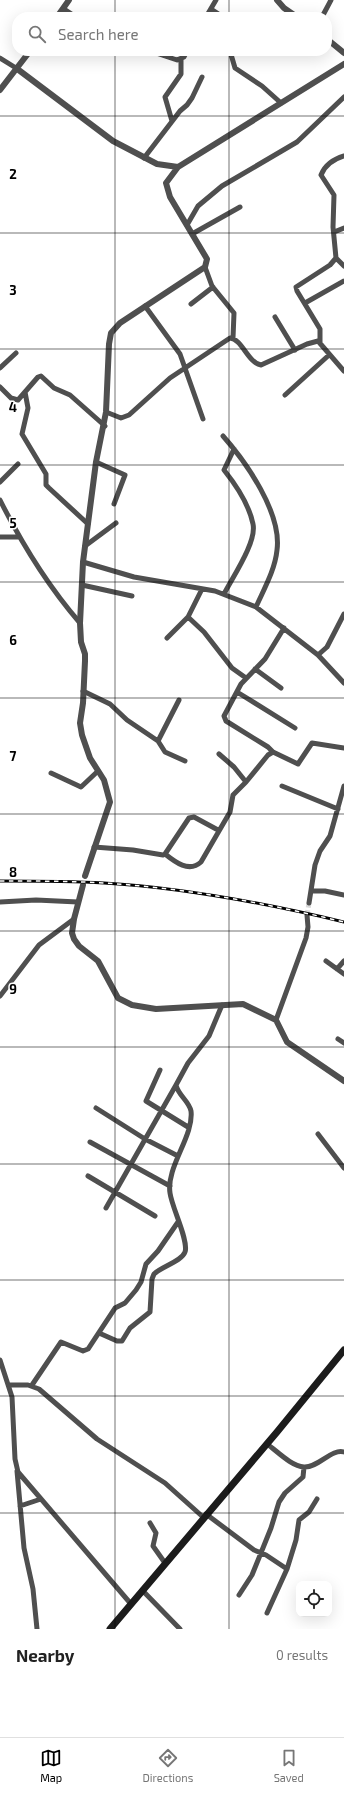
<!DOCTYPE html>
<html lang="en">
<head>
<meta charset="utf-8">
<style>
	:root { --surface:#fff; --page:#f6f6f6; --text:#222; --muted:#767676; --line:#e0e0e0; --accent:#000 }
	body { margin:0; font-family:"Exo 2",sans-serif; background:var(--page); color:var(--text) }
	.controls { position:absolute; right:12px; bottom:12px; display:grid; overflow:hidden; border-radius:8px; box-shadow:0 4px 16px #0002 }
	.controls button { width:36px; height:36px; display:grid; place-items:center; padding:0; border:0; border-bottom:1px solid var(--line); background:var(--surface); color:var(--text); font:20px sans-serif }
	.list { margin:0; padding:0; list-style:none }
	h2 { display:flex; justify-content:space-between; align-items:center; height:52px; margin:0; padding:0 16px; font-size:17px }
	h2 small { font-size:13px; font-weight:400; color:var(--muted) }
	.icon { flex:none; width:22px; height:22px; fill:none; stroke:currentColor; stroke-width:2; stroke-linecap:round; stroke-linejoin:round }
	.map { position:relative; flex:none; width:344px; height:1629px; overflow:hidden }
	.search { position:absolute; background:var(--surface); box-shadow:0 4px 16px #0002; left:12px; right:12px; top:12px; height:44px; display:flex; align-items:center; gap:10px; box-sizing:border-box; padding:0 14px; border-radius:16px; color:var(--muted); font-size:15px }
	.sheet { height:108px; background:var(--surface) }
	nav { display:flex; justify-content:space-around; align-items:center; box-sizing:border-box; height:56px; border-top:1px solid var(--line); background:var(--surface); font-size:11px; color:var(--muted) }
	nav a { display:grid; justify-items:center; gap:2px }
	nav .on { color:var(--accent) }
	.map>svg:first-child { display:block }
	.lines { fill:none; stroke-linecap:round; stroke-linejoin:round }
	.minor-tunnel { stroke:#d9d9d9; stroke-width:5; stroke-dasharray:5 2.5; stroke-linecap:butt }
	.minor { stroke:#4f4f4f; stroke-width:5 }
	.tertiary { stroke:#4f4f4f; stroke-width:6 }
	.secondary { stroke:#1c1c1c; stroke-width:7 }
	.rail-casing { stroke:#000; stroke-width:3 }
	.rail { stroke:#fff; stroke-width:1.5; stroke-dasharray:4.5; stroke-linecap:butt }
	.grid { fill:none; stroke:#000; stroke-width:1; stroke-opacity:0.55 }
	.grid-label { font-size:13px; text-anchor:middle; font-weight:bold; fill:#000; stroke:#fff; stroke-width:3; stroke-linejoin:round; paint-order:stroke }
</style>
</head>
<body>
<div class="map">
<svg width="344" height="1629" viewBox="0 0 344 1629">
	<rect width="100%" height="100%" fill="#fff"/>
	<g class="lines">
		<path class="minor-tunnel" d="M307 915 309 903"/>
		<path class="minor" d="M64 9 76 17
			M211 9 223 17
			M206 17 216 0
			M322 17 331 0
			M150 51 177 60 184 57 187 51
			M230 51 235 68 262 86 281 103
			M0 58 16 68
			M172 121 165 97 181 74V59
			M144 158 180 111 187 105 192 98 202 77
			M187 225 198 206 222 186 297 142 344 97
			M334 232 344 228
			M192 234 240 207
			M336 258 344 266
			M205 267 212 286 234 313 233 338
			M305 303 344 281
			M191 304 213 287
			M145 306 180 354 203 419
			M275 317 295 350
			M320 343V329L297 291 296 287 330 265 336 258 333 227 334 195 321 175C325 165 334 159 344 156
			M0 368 16 353
			M0 387 11 398 18 400 38 377 41 376 54 388 70 395 105 426
			M25 392 28 408 22 434 46 474V485L49 488 88 524
			M285 395 329 355
			M106 412 121 418 129 415 170 378 230 338C242 339 248 363 261 365L307 344 318 341 344 371
			M223 436C246 462 282 513 277 550 275 570 264 589 256 607
			M96 462 125 475 114 504
			M0 482 18 464
			M0 500C22 544 48 586 80 623
			M0 537H19
			M85 546 116 523
			M83 562 134 577 215 591 256 607 318 655 344 683
			M82 585 132 596
			M224 594C232 578 257 542 253 524 249 504 236 485 224 470L234 449
			M188 617 204 632 232 668 246 678
			M167 638 188 617 202 589
			M318 655 327 647 344 614
			M255 669 281 688
			M83 691 110 704 127 720 158 741 165 752 185 761
			M237 692 295 728
			M158 741 179 700
			M273 752 268 747 226 721 224 716 241 684 265 659 284 628
			M219 754 234 767 246 782
			M51 773 81 787 98 771
			M282 786 338 809
			M94 847 133 850 163 855 165 854 189 818 194 817 218 830
			M165 854C175 862 189 873 201 862L230 812 233 795 246 782 268 755 273 752 298 764 312 743 344 748
			M311 891H325L344 895
			M0 902 36 900 78 902
			M309 903 315 865 320 851 330 836 344 786
			M326 961 344 974
			M337 969 344 961
			M0 996 39 945 74 919
			M276 1020 306 938 308 927 307 915
			M338 1039 344 1043
			M160 1070 146 1101 188 1127
			M96 1108 145 1139 178 1156
			M318 1134 344 1168
			M90 1142 170 1186
			M88 1176 155 1216
			M106 1208 176 1085
			M99 1333 117 1341H122L130 1328 150 1312 152 1279 154 1274C161 1267 182 1261 185 1252 189 1241 172 1208 170 1193 166 1167 194 1136 191 1111 189 1101 178 1095 176 1085L188 1063 209 1036 222 1005
			M0 1360 12 1397 15 1459 18 1472 131 1604
			M9 1385H28L39 1389 97 1439 165 1483 203 1517
			M32 1385 61 1342 83 1351 88 1349 115 1308 125 1303 136 1290 141 1282 146 1264 158 1251 178 1222
			M267 1444C277 1451 291 1466 304 1467 318 1468 332 1448 344 1452
			M17 1471 24 1548 33 1589 37 1629
			M20 1506 41 1499
			M206 1514 254 1550 266 1555 287 1569
			M150 1523 156 1533 153 1546 165 1563
			M142 1590 180 1629
			M239 1595 252 1575 271 1528 279 1502 285 1493 303 1477 304 1467
			M267 1613 287 1569 296 1540 299 1520 309 1512 317 1499"/>
		<path class="tertiary" d="M277 0 284 8 297 17
			M57 17 69 0
			M327 39 344 53
			M16 68 113 141 157 164 178 167 344 64
			M0 90 30 51
			M85 876 110 802 104 780 90 758 82 735 80 723 83 703 85 661V654L81 642 80 623 83 562 96 462 106 412 109 344 111 333 120 323 205 267 207 259 170 197 166 183 178 167
			M83 885 74 919 72 933 74 939 79 946 98 961 118 998 132 1005 156 1009 243 1004 276 1020 287 1042 344 1081"/>
		<path class="secondary" d="M110 1629 277 1432 344 1350"/>
		<g class="rail-casing">
			<path id="rail" d="M0 881C34 881 69 881 104 883 185 888 265 903 344 922"/>
		</g>
		<use href="#rail" class="rail"/>
	</g>
	<path class="grid" d="M115 0V17M229 0V17M115 51V1629M229 51V1629M0 116H344M0 233H344M0 349H344M0 465H344M0 582H344M0 698H344M0 814H344M0 931H344M0 1047H344M0 1164H344M0 1280H344M0 1396H344M0 1513H344"/>
	<g class="grid-label">
		<text x="13" y="179">2</text>
		<text x="13" y="295">3</text>
		<text x="13" y="412">4</text>
		<text x="13" y="528">5</text>
		<text x="13" y="645">6</text>
		<text x="13" y="761">7</text>
		<text x="13" y="877">8</text>
		<text x="13" y="994">9</text>
	</g>
</svg>
<div class="controls">
<button><svg class="icon" aria-label="locate" viewBox="0 0 24 24"><circle cx="12" cy="12" r="6"/><path d="M12 2v4M12 18v4M2 12h4M18 12h4"/></svg></button>
</div>
<div class="search"><svg class="icon" aria-label="search" viewBox="0 0 24 24"><circle cx="10" cy="10" r="6"/><path d="M15 15l6 6"/></svg>Search here</div>
</div>
<section class="sheet">
<h2>Nearby<small>0 results</small></h2>
<ul class="list">
</ul>
</section>
<nav>
<a class="on"><svg class="icon" aria-label="map" viewBox="0 0 24 24"><path d="M3 6l6-2 6 2 6-2v14l-6 2-6-2-6 2zM9 4v14M15 6v14"/></svg>Map</a>
<a><svg class="icon" aria-label="directions" viewBox="0 0 24 24"><path d="M12 3l9 9-9 9-9-9zM9 14v-3h6M13 9l2 2-2 2"/></svg>Directions</a>
<a><svg class="icon" aria-label="saved" viewBox="0 0 24 24"><path d="M7 4h10v16l-5-4-5 4z"/></svg>Saved</a>
</nav>
</body>
</html>
